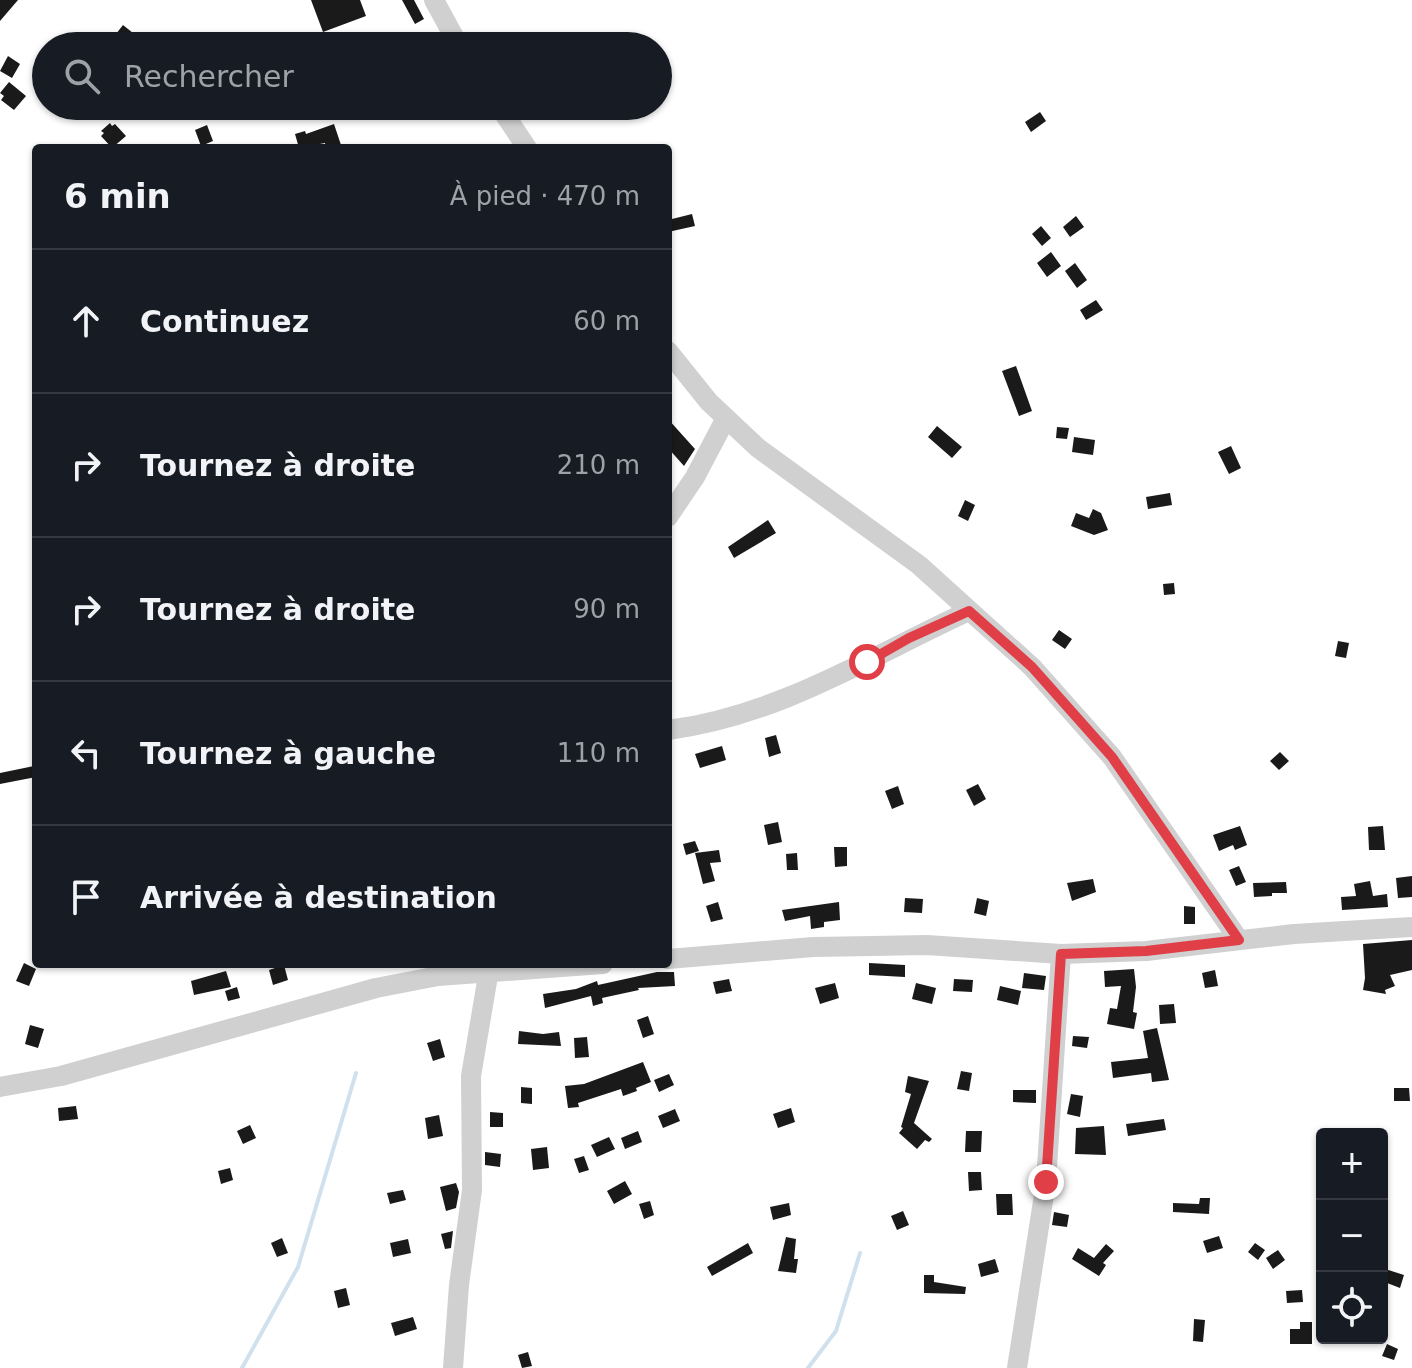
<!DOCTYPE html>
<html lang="fr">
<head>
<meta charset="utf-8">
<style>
	:root { --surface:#171b24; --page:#20242c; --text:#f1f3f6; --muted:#9ea1a6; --line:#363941 }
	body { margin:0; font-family:"DejaVu Sans",sans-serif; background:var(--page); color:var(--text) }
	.controls { position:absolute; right:24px; bottom:24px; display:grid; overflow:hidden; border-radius:8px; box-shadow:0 2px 6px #0004 }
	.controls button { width:72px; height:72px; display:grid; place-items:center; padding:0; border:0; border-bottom:2px solid var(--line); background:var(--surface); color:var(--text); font:40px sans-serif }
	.stop { position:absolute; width:24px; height:24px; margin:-18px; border:6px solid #e03f48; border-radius:50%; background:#fff }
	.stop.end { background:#e03f48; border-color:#fff; box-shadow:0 2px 8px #0008 }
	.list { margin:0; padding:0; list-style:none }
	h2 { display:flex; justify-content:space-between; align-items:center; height:104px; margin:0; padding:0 32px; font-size:34px }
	h2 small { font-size:26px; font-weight:400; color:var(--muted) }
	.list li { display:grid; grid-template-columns:52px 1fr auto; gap:24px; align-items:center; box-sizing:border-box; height:144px; padding:0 32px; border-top:2px solid var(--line) }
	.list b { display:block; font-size:30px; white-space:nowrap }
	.list em { font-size:26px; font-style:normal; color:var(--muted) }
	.icon { flex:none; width:44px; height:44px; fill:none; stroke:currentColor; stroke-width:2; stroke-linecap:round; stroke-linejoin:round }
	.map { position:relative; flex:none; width:1412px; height:1368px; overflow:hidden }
	.search { position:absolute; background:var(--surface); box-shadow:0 2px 6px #0004; left:32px; top:32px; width:640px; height:88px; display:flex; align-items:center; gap:20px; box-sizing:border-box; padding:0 28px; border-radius:44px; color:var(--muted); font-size:30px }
	.panel { position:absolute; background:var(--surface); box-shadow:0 2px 6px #0004; left:32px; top:144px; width:640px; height:824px; border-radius:8px }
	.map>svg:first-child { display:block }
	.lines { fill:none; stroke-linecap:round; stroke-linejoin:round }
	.stream { stroke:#d0e1ed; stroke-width:4 }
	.building { fill:#1a1a1a }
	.minor { stroke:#d0d0d0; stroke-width:20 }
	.route { stroke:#e03f48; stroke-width:10 }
</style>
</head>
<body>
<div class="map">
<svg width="1412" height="1368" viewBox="0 0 1412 1368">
	<rect width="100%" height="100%" fill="#fff"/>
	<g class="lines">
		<path class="stream" d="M242 1368 298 1267 356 1073
			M808 1368 836 1331 860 1253"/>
	</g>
	<path class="building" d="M0 0H18L0 21Z
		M311 0H360L366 16 323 32Z
		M402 0H414L424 19 415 24Z
		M123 25 138 37 131 46 116 34Z
		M8 56 20 64 12 78 0 71Z
		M9 82 26 96 14 110 1 100 4 96 0 93Z
		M1040 112 1046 121 1031 132 1025 122Z
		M110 123 112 126 115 124 126 136 112 148 101 136 104 133 101 131Z
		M334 124 342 148H326L325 143 299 148 295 134 305 131 306 134Z
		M207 125 213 141 201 146 195 130Z
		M692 214 695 226 668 232V220Z
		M1076 216 1084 227 1070 237 1063 227Z
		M1041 226 1051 238 1042 246 1032 234Z
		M1051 252 1061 266 1047 277 1037 263Z
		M1075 263 1087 280 1077 288 1065 271Z
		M1096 300 1103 310 1086 320 1080 310Z
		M1016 366 1032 411 1019 416 1002 371Z
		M668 419 695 449 684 466 668 448Z
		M937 426 962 447 952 458 928 437Z
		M1057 427 1069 428 1067 439 1056 438Z
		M1074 437 1095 440 1093 455 1072 452Z
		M1231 446 1241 468 1229 474 1218 452Z
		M1170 493 1172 505 1148 509 1146 497Z
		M965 500 975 505 968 521 958 516Z
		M1093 509 1101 513 1108 530 1094 535 1071 526 1076 513 1089 518Z
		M768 520 776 533 734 558 728 547Z
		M1174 583 1175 594 1164 595 1163 584Z
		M1059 630 1072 639 1065 649 1052 640Z
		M1338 641 1349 643 1346 658 1335 656Z
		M776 735 781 753 769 757 765 738Z
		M722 746 726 760 700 768 695 754Z
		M1280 752 1289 761 1279 770 1270 761Z
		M34 766 36 777 0 784V773Z
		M978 784 986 799 974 806 966 790Z
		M898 786 904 804 892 809 885 791Z
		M778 822 782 842 768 845 764 825Z
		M1240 826 1247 845 1235 850 1233 845 1219 851 1213 835Z
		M1383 826 1385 850H1369L1368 827Z
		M695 841 699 851 686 855 683 844Z
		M834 847H847V866L835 867Z
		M719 850 721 862 710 863 715 881 703 884 695 853Z
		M797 853 798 870H787L786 854Z
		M1239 866 1246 882 1236 886 1229 870Z
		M1412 876V897L1398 898 1396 878Z
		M1093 879 1096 892 1072 901 1067 883Z
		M1370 881 1373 896 1387 894 1388 907 1342 910 1341 897 1356 896 1354 884Z
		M1286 882 1287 893H1272V896L1254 897 1253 883Z
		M905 898 923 899 922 913 904 912Z
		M977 898 989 901 986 916 974 913Z
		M718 902 723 919 711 922 706 906Z
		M839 902 840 920 824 922V927L811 929 810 916 785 921 782 910Z
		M1184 906 1195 907V924H1184Z
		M1412 940V970L1390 975 1395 986 1385 990 1386 994 1363 990 1365 978 1363 944Z
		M24 963 36 969 29 986 16 981Z
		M869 963 905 965V977L869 975Z
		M284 965 288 980 273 985 269 970Z
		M1134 969 1136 987 1133 1012 1137 1013 1134 1029 1107 1024 1110 1008 1117 1009 1121 986 1105 987 1104 971Z
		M1215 970 1218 986 1205 988 1202 973Z
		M226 971 231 987 194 995 191 981Z
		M657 972H674L675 986 638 988 639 990 602 998 603 1003 593 1006 591 996 545 1008 543 994 576 989 597 981 598 985Z
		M1024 973 1046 976 1044 990 1022 988Z
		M729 979 732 991 716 994 713 982Z
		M954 979 973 980 972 992 953 991Z
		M835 983 839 998 820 1004 815 988Z
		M916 983 936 988 932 1004 912 999Z
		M1000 986 1021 991 1018 1005 997 1000Z
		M237 987 240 998 228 1001 225 991Z
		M1174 1004 1176 1023 1160 1024 1159 1005Z
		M648 1016 654 1034 643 1038 637 1020Z
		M30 1025 44 1029 38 1048 25 1044Z
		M1157 1028 1169 1080 1152 1082 1151 1073 1113 1078 1111 1062 1148 1058 1143 1031Z
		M519 1031 543 1034 559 1032 561 1046 518 1044Z
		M1073 1036 1089 1037 1087 1048 1072 1046Z
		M587 1037 589 1057 575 1058 574 1038Z
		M440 1039 445 1057 433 1061 427 1043Z
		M643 1062 651 1082 636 1088 637 1091 623 1096 621 1089 578 1103 579 1107 568 1108 565 1086 584 1084Z
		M961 1071 972 1073 969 1091 957 1089Z
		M669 1074 674 1085 659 1092 654 1080Z
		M908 1076 929 1081 914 1123 932 1139 929 1142 925 1140 917 1149 899 1133 903 1128 901 1127 911 1094 905 1092Z
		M521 1087 532 1088V1104L521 1103Z
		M1394 1088H1409L1410 1101H1394Z
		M1013 1090H1036V1103L1013 1102Z
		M1071 1094 1083 1096 1080 1117 1067 1114Z
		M76 1106 78 1119 59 1121 58 1108Z
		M791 1108 795 1122 778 1128 773 1114Z
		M675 1109 680 1121 663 1128 658 1116Z
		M490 1112 503 1113V1127H490Z
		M439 1115 443 1136 428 1139 425 1118Z
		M1164 1119 1166 1130 1128 1136 1126 1124Z
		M250 1125 256 1138 243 1144 237 1131Z
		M1104 1126 1106 1155 1075 1154 1076 1128Z
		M638 1131 642 1142 625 1149 621 1138Z
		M966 1131H982L981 1152H965Z
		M609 1137 615 1149 597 1157 591 1145Z
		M547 1147 549 1168 533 1170 531 1149Z
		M485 1152 501 1154 500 1167 485 1165Z
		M584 1156 589 1170 579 1173 574 1159Z
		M230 1168 233 1180 221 1184 218 1171Z
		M968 1172H981L982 1190 969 1191Z
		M625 1181 632 1194 614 1204 607 1191Z
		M456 1183 459 1192 456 1208 446 1211 440 1187Z
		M403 1190 406 1200 390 1204 387 1193Z
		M996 1194H1012L1013 1215H997Z
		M1200 1198H1210L1209 1214 1173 1212V1203L1199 1204Z
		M650 1201 654 1215 644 1219 639 1204Z
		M789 1203 791 1215 773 1220 770 1207Z
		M903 1211 909 1225 897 1230 891 1216Z
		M1054 1212 1069 1215 1067 1227 1052 1225Z
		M453 1231 451 1248 445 1249 441 1234Z
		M1219 1236 1223 1248 1207 1253 1203 1241Z
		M786 1237 796 1239 794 1259H798L796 1273 778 1271Z
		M282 1238 288 1253 277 1257 271 1243Z
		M408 1239 411 1253 393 1257 390 1243Z
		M748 1243 753 1253 712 1276 707 1267Z
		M1255 1243 1265 1250 1258 1260 1248 1252Z
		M1106 1244 1114 1251 1103 1263 1106 1265 1099 1276 1072 1259 1078 1248 1094 1258Z
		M1278 1250 1285 1260 1273 1269 1266 1258Z
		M995 1259 999 1272 981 1277 978 1264Z
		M1382 1268 1404 1275 1400 1288 1382 1281Z
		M924 1275H934V1282L966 1287 965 1294 924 1293Z
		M346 1288 350 1305 338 1308 334 1291Z
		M1302 1290 1303 1302 1287 1303 1286 1291Z
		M413 1317 417 1329 395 1336 391 1323Z
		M1194 1319 1205 1320 1203 1342 1193 1341Z
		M1300 1322H1312V1344H1290V1329H1300Z
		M1387 1344 1398 1349 1394 1360 1382 1356Z
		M528 1352 532 1366 522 1368 518 1355Z"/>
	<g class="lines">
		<path class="minor" d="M434 0 459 46
			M499 106 527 148
			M668 351 709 402 758 448 919 565 1032 667 1112 757 1239 940
			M668 517 695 477 726 418
			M668 730C778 716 871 656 969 611
			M668 959 813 947 872 946 927 945 1061 954 1146 951 1294 934 1412 927
			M0 1087 61 1076 376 988 438 976 603 964
			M453 1368 459 1285 472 1190 471 1076 490 964
			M1017 1368 1046 1182 1061 954"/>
	</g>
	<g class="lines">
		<path class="route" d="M867 662 909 638 969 611 1032 667 1112 757 1239 940 1146 951 1061 954 1046 1182"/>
	</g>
</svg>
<div class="controls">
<button>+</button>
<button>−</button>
<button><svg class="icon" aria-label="locate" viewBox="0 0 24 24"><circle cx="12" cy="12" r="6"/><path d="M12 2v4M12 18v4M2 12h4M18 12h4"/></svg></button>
</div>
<div class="stop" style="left:867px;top:662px"></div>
<div class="stop end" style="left:1046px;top:1182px"></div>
<div class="search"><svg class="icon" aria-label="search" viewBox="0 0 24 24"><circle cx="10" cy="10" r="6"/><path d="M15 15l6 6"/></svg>Rechercher</div>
<section class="panel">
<h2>6 min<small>À pied · 470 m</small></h2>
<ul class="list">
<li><svg class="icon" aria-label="ahead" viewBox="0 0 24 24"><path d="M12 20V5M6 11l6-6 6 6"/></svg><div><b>Continuez</b></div><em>60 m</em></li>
<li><svg class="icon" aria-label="right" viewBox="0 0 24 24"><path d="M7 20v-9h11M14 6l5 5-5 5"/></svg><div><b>Tournez à droite</b></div><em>210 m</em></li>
<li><svg class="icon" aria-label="right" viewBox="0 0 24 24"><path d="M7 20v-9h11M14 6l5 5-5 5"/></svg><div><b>Tournez à droite</b></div><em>90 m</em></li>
<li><svg class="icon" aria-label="left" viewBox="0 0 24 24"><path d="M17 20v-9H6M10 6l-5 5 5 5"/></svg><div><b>Tournez à gauche</b></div><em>110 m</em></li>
<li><svg class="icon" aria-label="arrive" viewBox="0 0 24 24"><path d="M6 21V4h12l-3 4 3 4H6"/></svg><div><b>Arrivée à destination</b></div></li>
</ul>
</section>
</div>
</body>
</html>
